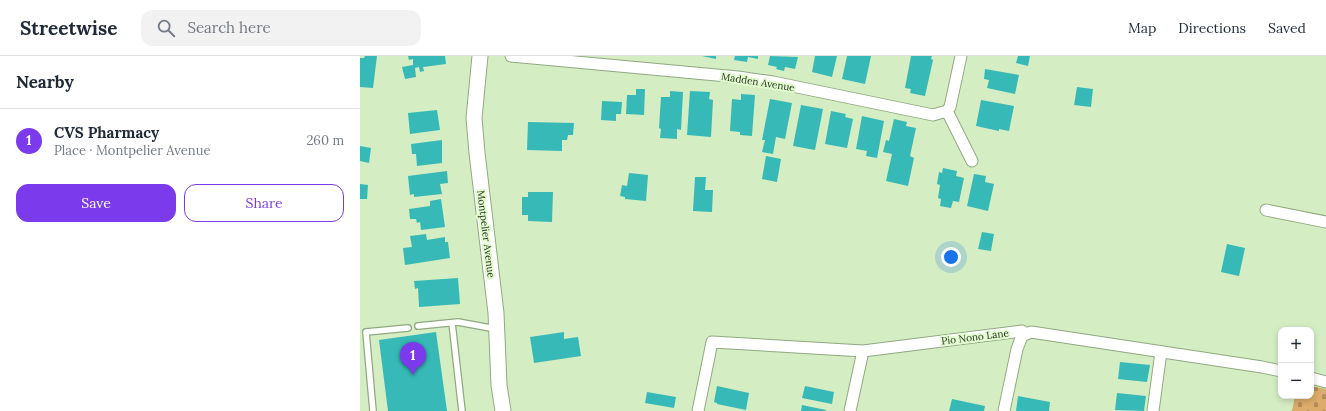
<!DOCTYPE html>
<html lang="en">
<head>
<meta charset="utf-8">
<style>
	:root { --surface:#fff; --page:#f2f2f3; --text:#1f2937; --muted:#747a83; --line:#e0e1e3; --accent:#7c3aed }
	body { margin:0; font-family:Lora,serif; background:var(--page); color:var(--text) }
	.controls { position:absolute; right:12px; bottom:12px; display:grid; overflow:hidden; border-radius:8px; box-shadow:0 2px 6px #0003 }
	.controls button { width:36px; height:36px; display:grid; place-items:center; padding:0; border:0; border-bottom:1px solid var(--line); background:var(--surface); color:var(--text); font:20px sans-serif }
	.you { position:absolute; left:591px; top:201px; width:14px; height:14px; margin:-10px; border:3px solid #fff; border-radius:50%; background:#1a73e8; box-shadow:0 0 0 6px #1a73e833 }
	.badge { display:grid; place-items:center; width:26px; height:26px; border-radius:50%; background:var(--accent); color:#fff; font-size:13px; font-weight:700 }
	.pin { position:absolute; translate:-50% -33px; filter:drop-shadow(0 1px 2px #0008) }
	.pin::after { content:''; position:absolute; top:21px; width:14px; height:12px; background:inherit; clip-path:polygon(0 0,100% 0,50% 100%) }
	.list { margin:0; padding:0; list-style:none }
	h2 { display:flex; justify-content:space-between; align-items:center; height:52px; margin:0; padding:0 16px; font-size:17px }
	h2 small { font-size:13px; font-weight:400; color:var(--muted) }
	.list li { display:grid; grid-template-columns:26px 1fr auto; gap:12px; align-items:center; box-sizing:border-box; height:64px; padding:0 16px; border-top:1px solid var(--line) }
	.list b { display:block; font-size:15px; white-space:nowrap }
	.list p { margin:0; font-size:13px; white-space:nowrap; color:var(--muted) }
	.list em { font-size:13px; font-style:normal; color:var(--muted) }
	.actions { display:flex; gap:8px; padding:12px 16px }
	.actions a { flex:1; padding:9px 0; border:1px solid var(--accent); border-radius:12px; text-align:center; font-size:14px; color:var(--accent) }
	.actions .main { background:var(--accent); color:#fff }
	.icon { flex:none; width:22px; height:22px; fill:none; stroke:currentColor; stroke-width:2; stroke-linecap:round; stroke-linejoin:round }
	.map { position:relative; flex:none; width:966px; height:355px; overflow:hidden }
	header { display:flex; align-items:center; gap:24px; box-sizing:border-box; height:56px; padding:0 20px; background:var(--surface); border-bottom:1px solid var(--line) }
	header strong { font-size:19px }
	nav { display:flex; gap:22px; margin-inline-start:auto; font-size:14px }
	.search { width:280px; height:36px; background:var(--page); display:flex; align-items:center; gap:10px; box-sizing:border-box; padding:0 14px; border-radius:12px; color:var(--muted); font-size:15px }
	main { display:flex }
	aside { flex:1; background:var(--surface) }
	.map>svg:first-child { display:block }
	.cemetery { fill:url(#cemetery-stones) }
	.building { fill:#37bab7 }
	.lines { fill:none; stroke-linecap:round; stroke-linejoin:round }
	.lane-casing { stroke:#91a981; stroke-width:8 }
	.street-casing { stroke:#91a981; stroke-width:13 }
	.secondary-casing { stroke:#91a981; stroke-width:17 }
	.lane { stroke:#fff; stroke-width:5.5 }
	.street { stroke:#fff; stroke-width:11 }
	.secondary { stroke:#fff; stroke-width:15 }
	.labels { text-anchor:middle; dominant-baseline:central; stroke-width:4; stroke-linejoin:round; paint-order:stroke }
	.street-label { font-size:10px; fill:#293222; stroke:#e1fbcf }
</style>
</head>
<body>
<header>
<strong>Streetwise</strong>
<div class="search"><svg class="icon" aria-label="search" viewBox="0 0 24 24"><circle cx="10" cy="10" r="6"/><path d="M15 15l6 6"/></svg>Search here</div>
<nav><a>Map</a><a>Directions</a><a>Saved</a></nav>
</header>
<main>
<aside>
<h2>Nearby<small></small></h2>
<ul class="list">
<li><span class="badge">1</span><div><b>CVS Pharmacy</b><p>Place · Montpelier Avenue</p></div><em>260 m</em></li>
</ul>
<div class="actions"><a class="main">Save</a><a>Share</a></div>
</aside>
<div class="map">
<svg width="966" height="355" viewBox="0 0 966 355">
	<defs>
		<pattern id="cemetery-stones" width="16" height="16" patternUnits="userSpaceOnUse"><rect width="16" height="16" fill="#ddab6a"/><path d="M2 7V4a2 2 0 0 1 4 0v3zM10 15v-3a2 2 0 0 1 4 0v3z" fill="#b38c57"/></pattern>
	</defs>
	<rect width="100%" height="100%" fill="#d4edc2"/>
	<path class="cemetery" d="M951 330 966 333V355H932L935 340H951Z"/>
	<path class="building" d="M5 0H17L13 32 0 31V2H4Z
		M48 0H85L86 8 63 11 64 15 60 16 59 11 55 12 56 21 45 23 42 11 53 9V3L49 4Z
		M342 0H356V3Z
		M375 0H398V3L388 1 387 6 374 4Z
		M410 0 438 1 435 13 425 11 424 15 416 13 417 11 408 9Z
		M455 0H477L472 21 452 16Z
		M487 0H511L505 28 482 23Z
		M551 0H572L571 3 573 4 565 40 550 37 551 33 545 32Z
		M658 0H670L668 10 656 7Z
		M625 13 659 19 655 38 627 32 629 24 624 23Z
		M717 31 733 33 731 51 714 49Z
		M276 33H285L284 59 266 58 267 39H276Z
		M310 35 323 36 321 74 317 73V83L300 82 301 73 299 72 301 41H310Z
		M330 35 350 36 349 43 353 44 351 81 327 79Z
		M381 38 395 39 392 80 380 79V76L370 75 372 43 381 44Z
		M410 43 432 47 425 83 416 81 413 98 402 96 405 84H402Z
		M621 44 654 50 649 75 639 73V75L616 70Z
		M242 45 262 46 261 58H256V65L241 64Z
		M441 49 463 53 455 94 433 90Z
		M77 54 80 74 50 78 48 57Z
		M471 55 486 58 485 61 493 63 487 92 465 88Z
		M502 60 524 65 517 102 506 100 507 95 496 93Z
		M534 63 547 66 546 70 556 72 550 100 554 102 548 130 526 125 532 98 523 96 526 84 529 85Z
		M168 66 214 67 213 79H208L207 84H202V95L167 94Z
		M82 84V107L57 110 56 98H52L51 88Z
		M0 90 11 92 9 107 0 105Z
		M406 100 421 103 417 126 402 123Z
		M583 112 597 115 596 120 604 122 599 146 593 145 591 152 580 150 581 143 578 142 580 129 577 128 579 116 582 117Z
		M87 115 88 127 80 128 82 138 54 141V138L50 139 48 120Z
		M269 117 288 119 286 145 265 143V141L260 140 262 129 267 130Z
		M614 118 626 120 625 126 634 128 628 155 607 150Z
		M335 121H346L345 134H353L352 156 333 155Z
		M0 128 8 129 7 143H0Z
		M168 136H193L192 166 168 165V159H162V141H168Z
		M81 143 85 171 61 174 60 166 57 167 56 163H50L49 153 70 150V145Z
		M622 176 634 178 631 195 618 193Z
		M66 178 67 184 85 181V186H88L90 202 45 209 43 192 52 191 50 180Z
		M867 188 885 192 879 220 861 216Z
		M98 222 100 248 59 251 58 232 55 233 54 225Z
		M76 276 87 355H28L19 284Z
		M204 276V283L218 281 221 300 174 307 170 281Z
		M760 306 790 309 787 326 758 323Z
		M357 330 389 337 386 354 357 348V347L354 346Z
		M445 330 474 336 472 348 442 342Z
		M287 336 316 341 314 352 285 347Z
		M757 337 786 340 784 355 755 354Z
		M658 340 690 346 689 355H656Z
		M592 343 625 350 624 355H589Z
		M442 349 466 354V355H441Z"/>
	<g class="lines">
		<g class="lane-casing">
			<path id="lane" d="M92 267 102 355
				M58 270 98 266 136 273
				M13 355 6 276 48 272"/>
		</g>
		<g class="street-casing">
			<path id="street" d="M151 0 378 21 413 26 573 59 587 55
				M587 55 590 51 601 0
				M587 55 612 105
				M906 154 966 166
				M951 322 966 326
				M338 355 352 286 503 295 662 275 666 278
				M490 355 503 295
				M644 355 657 293 662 280 671 276 902 311 921 315
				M793 355 801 296"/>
		</g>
		<g class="secondary-casing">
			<path id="secondary" d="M120 0 114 62 117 97 136 257 139 329 143 355"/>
		</g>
		<use href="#lane" class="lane"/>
		<use href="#street" class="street"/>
		<use href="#secondary" class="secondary"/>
	</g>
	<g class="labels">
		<g class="street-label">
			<text transform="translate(398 26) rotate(9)">Madden Avenue</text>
			<text transform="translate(126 178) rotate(83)">Montpelier Avenue</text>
			<text transform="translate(615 281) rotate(-7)">Pio Nono Lane</text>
		</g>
	</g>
</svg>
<div class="controls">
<button>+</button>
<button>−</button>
</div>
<div class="you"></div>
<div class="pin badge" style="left:53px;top:319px">1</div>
</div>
</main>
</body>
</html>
